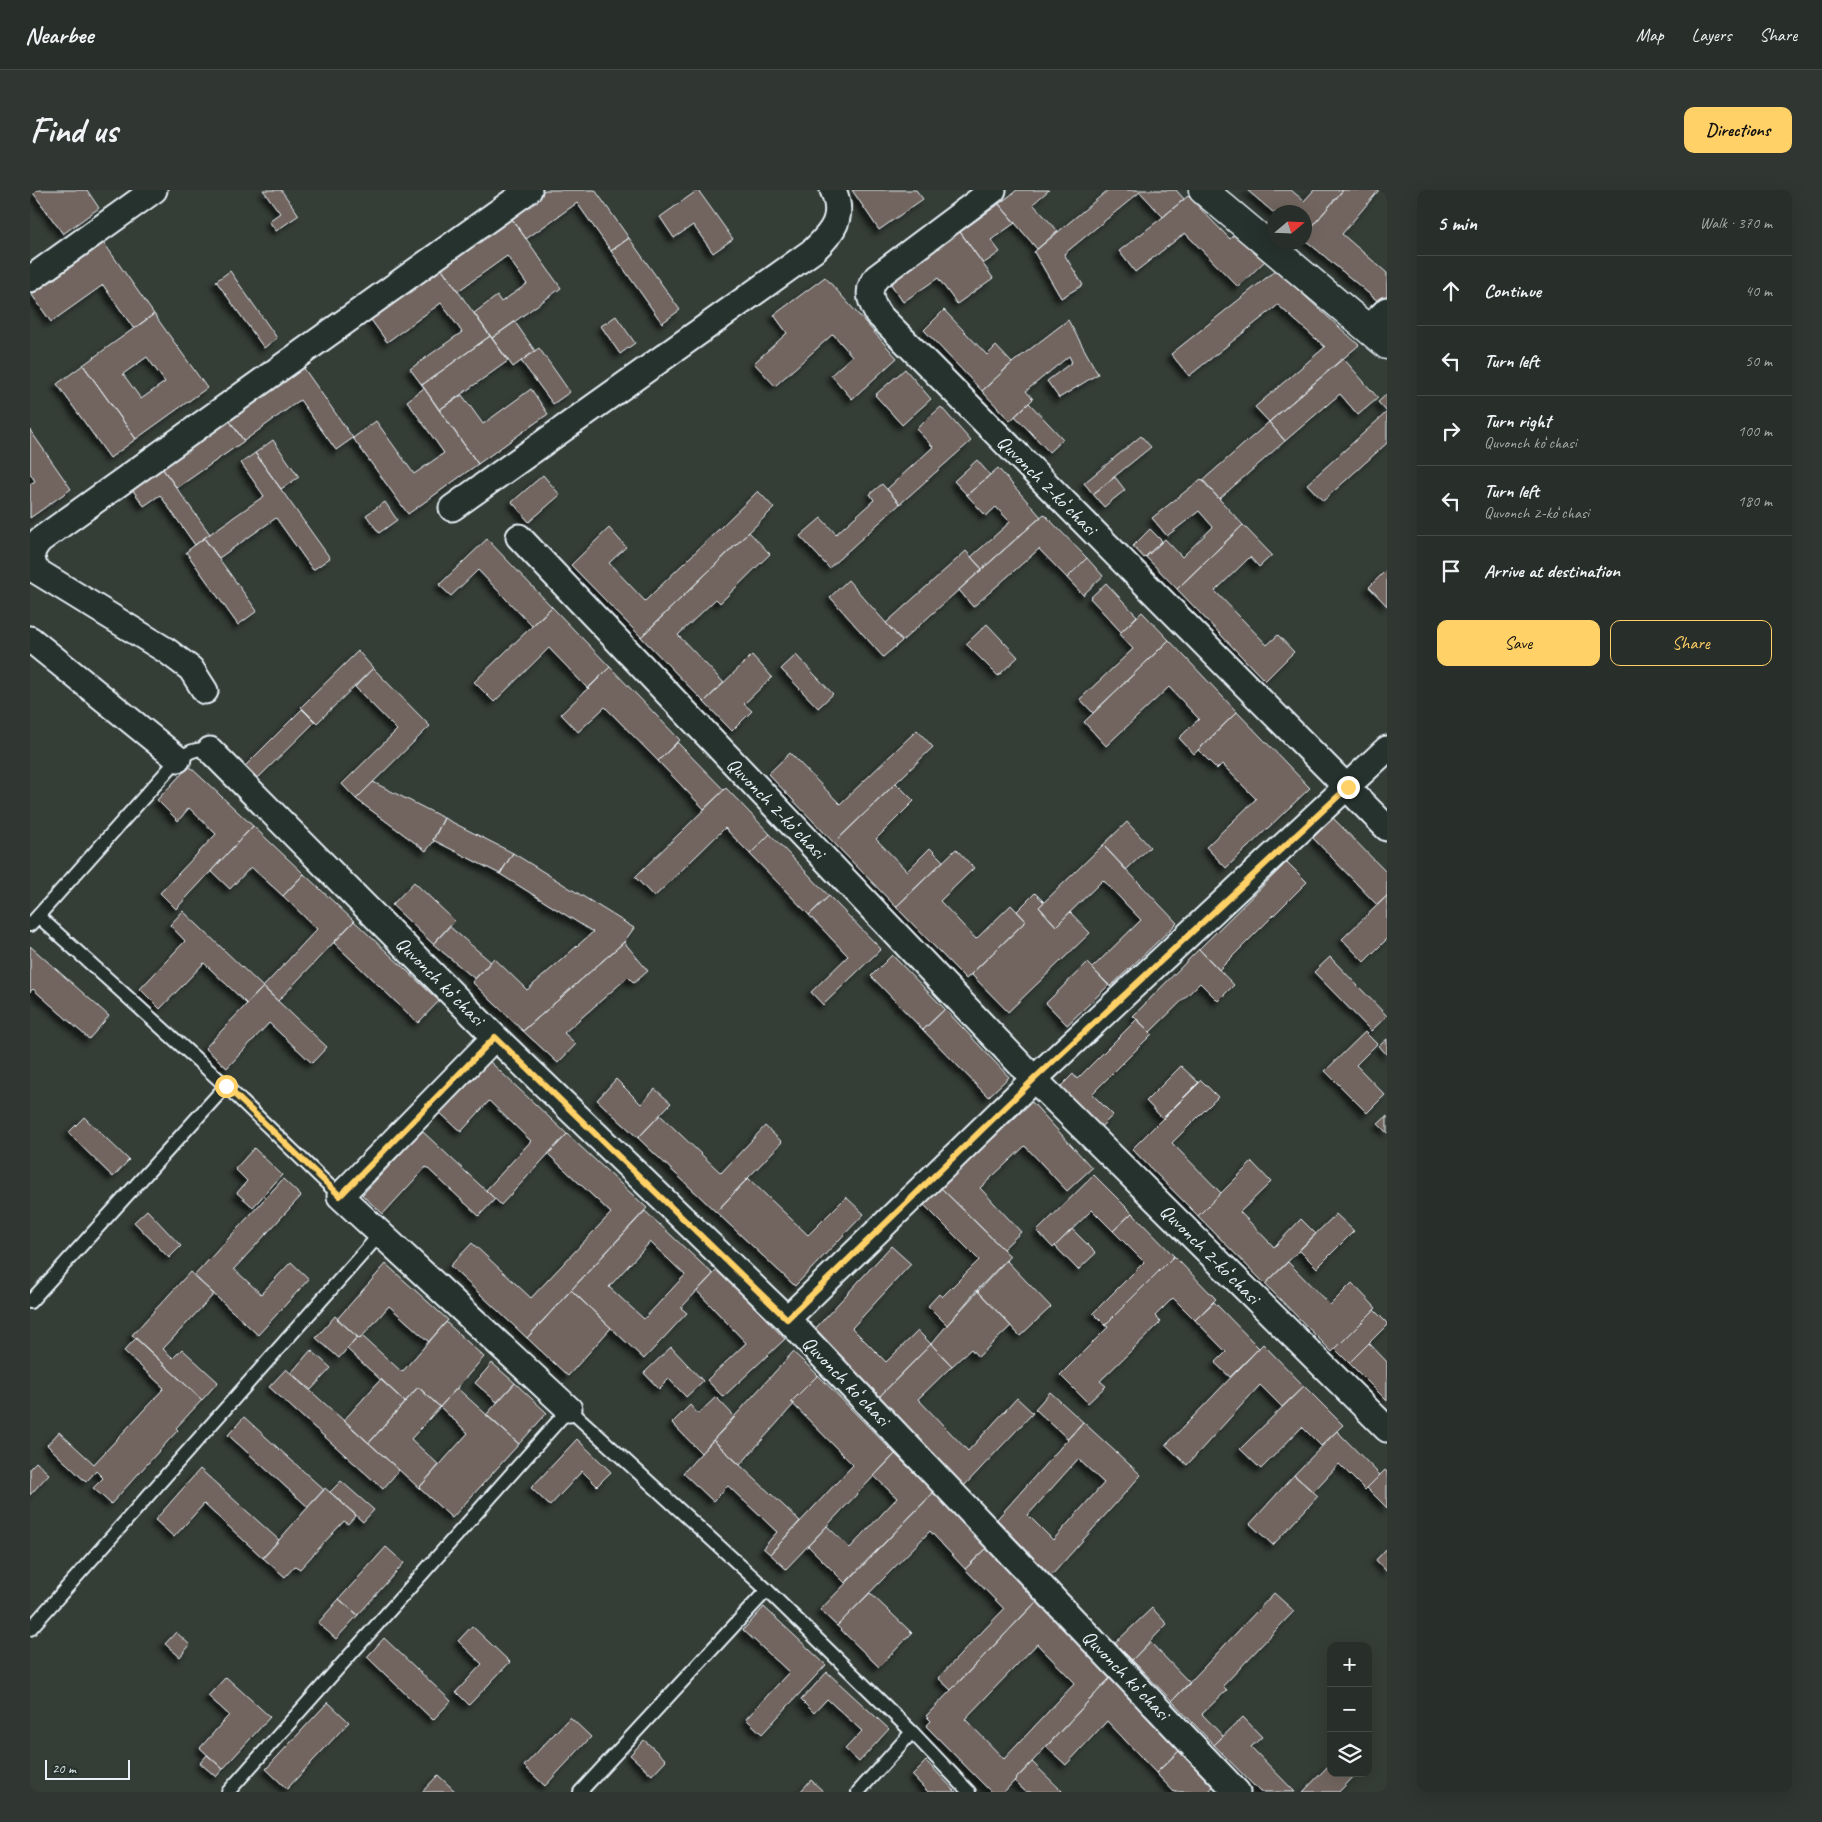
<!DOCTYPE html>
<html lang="en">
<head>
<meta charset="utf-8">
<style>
	:root { --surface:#282e29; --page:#303631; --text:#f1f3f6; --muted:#a5a8a8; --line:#444a46; --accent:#ffd166 }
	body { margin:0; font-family:Caveat,sans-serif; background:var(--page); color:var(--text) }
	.controls { position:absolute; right:15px; bottom:15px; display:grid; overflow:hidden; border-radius:10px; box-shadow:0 5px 20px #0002 }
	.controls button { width:45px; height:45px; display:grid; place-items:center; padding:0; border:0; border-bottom:1px solid var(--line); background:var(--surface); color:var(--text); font:25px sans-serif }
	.compass { position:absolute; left:1237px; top:15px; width:45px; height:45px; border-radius:50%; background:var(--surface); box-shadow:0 5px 20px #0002; rotate:71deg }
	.scale { position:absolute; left:15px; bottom:12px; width:85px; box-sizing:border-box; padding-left:5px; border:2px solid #e8f1f8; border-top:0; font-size:14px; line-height:18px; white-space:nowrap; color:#e8f1f8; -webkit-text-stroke:4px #26332d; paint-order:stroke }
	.stop { position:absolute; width:15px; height:15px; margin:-11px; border:4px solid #ffd166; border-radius:50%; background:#fff }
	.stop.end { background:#ffd166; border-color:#fff; box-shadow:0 1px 5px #0008 }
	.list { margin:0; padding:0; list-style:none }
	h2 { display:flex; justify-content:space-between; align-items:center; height:65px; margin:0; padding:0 20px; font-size:21px }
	h2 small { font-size:16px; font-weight:400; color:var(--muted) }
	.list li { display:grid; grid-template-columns:32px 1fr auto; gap:15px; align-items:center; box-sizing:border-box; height:70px; padding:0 20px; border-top:1px solid var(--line) }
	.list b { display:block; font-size:19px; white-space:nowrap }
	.list p { margin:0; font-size:16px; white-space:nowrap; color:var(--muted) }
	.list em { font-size:16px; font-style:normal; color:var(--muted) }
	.actions { display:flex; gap:10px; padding:15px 20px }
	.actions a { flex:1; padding:11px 0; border:1px solid var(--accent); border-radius:10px; text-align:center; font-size:18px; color:var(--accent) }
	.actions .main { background:var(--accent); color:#111 }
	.icon { flex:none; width:28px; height:28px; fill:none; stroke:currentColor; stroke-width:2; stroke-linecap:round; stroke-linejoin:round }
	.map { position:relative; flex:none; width:1357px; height:1602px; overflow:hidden; border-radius:10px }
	header { display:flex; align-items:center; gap:30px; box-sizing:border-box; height:70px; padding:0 25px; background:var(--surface); border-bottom:1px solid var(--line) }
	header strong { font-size:24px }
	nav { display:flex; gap:28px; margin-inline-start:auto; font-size:18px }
	.intro { display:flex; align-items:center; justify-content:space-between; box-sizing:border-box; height:120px; padding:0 30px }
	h1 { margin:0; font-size:35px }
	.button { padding:12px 22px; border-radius:10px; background:var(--accent); color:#111; font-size:18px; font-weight:700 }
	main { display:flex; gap:30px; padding:0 30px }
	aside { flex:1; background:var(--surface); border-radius:10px; box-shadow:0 5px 20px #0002 }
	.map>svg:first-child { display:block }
	.building { fill:#72655f; stroke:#e8f1f8; fill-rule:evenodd; filter:url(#shadow) }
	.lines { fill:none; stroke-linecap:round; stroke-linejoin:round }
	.service-casing { stroke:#e8f1f8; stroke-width:16 }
	.minor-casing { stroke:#e8f1f8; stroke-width:29 }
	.tertiary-casing { stroke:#e8f1f8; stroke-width:31 }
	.service { stroke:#26332d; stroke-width:12 }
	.minor { stroke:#26332d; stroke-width:25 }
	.tertiary { stroke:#26332d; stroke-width:28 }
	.route { stroke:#ffd166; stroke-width:6 }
	.labels { text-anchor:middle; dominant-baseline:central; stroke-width:4.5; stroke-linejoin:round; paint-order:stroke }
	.street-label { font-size:20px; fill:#e8f1f8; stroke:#26332d }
</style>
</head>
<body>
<header>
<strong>Nearbee</strong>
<nav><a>Map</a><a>Layers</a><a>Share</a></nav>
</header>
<div class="intro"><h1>Find us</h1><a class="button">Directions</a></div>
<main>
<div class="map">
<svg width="1357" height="1602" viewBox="0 0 1357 1602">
	<defs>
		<filter id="shadow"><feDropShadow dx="-4.5" dy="4.5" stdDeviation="2.5" flood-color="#0009"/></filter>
	</defs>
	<rect width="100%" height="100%" fill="#353d37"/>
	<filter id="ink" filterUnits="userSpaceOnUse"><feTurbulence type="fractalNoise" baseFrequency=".02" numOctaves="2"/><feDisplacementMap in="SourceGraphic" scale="10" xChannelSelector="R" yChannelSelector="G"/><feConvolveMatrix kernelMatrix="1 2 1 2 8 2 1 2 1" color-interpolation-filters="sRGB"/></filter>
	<g filter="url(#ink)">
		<path class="building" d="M1 0H57L69 18 33 44Z
			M233 0H251L269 25 246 41 239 31 250 23Z
			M515 0H565L599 48 581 61 547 13 496 49 480 26Z
			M668 0 703 49 683 63 663 35 644 48 630 27Z
			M822 0H886L893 9 849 40Z
			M987 0H1019L1003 14 1028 41 1007 59 969 14Z
			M1078 0H1146L1154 9 1133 27 1110 2 1034 64 1053 95 1031 108 1004 62Z
			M1217 0H1261L1274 11 1284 0H1313L1274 46V22L1244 23Z
			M1313 0H1349L1312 44 1357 83V119L1274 49V46Z
			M1158 6 1200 49 1206 42 1235 71 1208 97 1155 43 1105 82 1089 61 1133 27Z
			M969 14 985 33 961 50 970 62 953 74 930 42Z
			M480 26 531 98 462 148 444 123 467 106 471 112 497 94 477 66 428 101 410 76Z
			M926 36 963 88 927 114 908 88 873 112 856 87Z
			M599 48 650 120 632 133 581 61Z
			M74 53 124 124 104 139 73 95 21 132 2 105Z
			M410 76 460 146 392 195 380 179 432 142 411 113 357 152 339 127Z
			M1246 80 1329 155 1239 232 1225 217 1295 157 1248 115 1159 186 1141 164Z
			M200 81 247 148 234 158 186 91Z
			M795 87 867 168 822 209 801 185 822 166 803 144 745 196 724 173 757 143 744 125Z
			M914 120 957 165 966 156 982 173 952 201 894 140Z
			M124 124 177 198 106 249 53 175ZM117 167 135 192 111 209 93 184Z
			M586 126 605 153 590 164 571 136Z
			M1038 130 1068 184 1029 208 1017 191 1042 172 1039 166 996 201 1003 209 980 231 952 201 982 173Z
			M485 132 505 161 483 177 462 148Z
			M460 146 478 171 409 220 392 195Z
			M509 158 540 202 523 214 491 171Z
			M1313 168 1348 208 1328 225 1310 204 1255 251 1239 232Z
			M53 175 106 249 80 268 27 194Z
			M273 177 323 248 306 260 270 210 214 251 199 230Z
			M875 179 901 209 872 235 845 205Z
			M394 198 448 274 378 324 323 248 346 231 384 284 414 263 377 211Z
			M501 199 518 224 448 274 409 220 432 205 453 234Z
			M1357 204V222L1348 212Z
			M999 213 1033 249 1019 262 985 226Z
			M911 217 941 251 870 314 857 299 903 257 886 239Z
			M1357 222V253L1293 311 1277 294Z
			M199 230 214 251 147 298 132 278Z
			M1239 232 1255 251 1189 309 1173 290Z
			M0 240 41 299 0 328V294L5 291 0 283Z
			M1111 246 1121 257 1063 304 1054 293Z
			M243 250 269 287 251 299 225 263Z
			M225 263 300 368 283 380 246 328 189 368 174 348 234 306 211 273Z
			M947 270 960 285 937 305 924 291Z
			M132 278 180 344 165 355 130 305 114 316 102 299Z
			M968 278 1011 327 952 379 941 367 980 332 966 317 956 326 937 305Z
			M513 285 530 305 499 332 482 312Z
			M1085 287 1095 300 1074 317 1063 304Z
			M1171 289 1213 335 1147 399 1116 367 1135 349 1152 367 1183 337 1169 321 1137 346 1122 328Z
			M852 294 870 314 799 378 770 346 791 328 806 344 844 310 840 304Z
			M728 301 744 318 611 447 541 375 579 338 596 357 579 373 615 411Z
			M355 312 367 330 349 343 336 325Z
			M1014 324 1057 368 1037 388 1009 359 943 417 929 400Z
			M1213 335 1242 365 1229 377 1220 367 1185 401 1237 455 1248 445 1264 462 1235 491 1147 399Z
			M1120 339 1132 351 1114 368 1103 356Z
			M719 342 740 364 690 413 686 409 648 445 694 493 674 512 611 447Z
			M174 348 227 421 208 435 156 362Z
			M457 349 522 417 502 436 448 380 421 406 409 395Z
			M936 361 952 379 872 451 856 433Z
			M1057 368 1073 386 1053 405 1037 388Z
			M1357 379V416L1339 397Z
			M818 390 872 451 853 467 800 407Z
			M1076 393 1107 426 1091 442 1060 408Z
			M522 417 580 477 558 499 519 458 464 512 444 492Z
			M1112 422 1139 450 1063 523 1050 509 1103 459 1089 444Z
			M957 434 988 467 968 486 936 454Z
			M1139 450 1207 522 1164 564 1149 548 1169 529 1139 497 1076 556 1054 532Z
			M328 461 343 478 287 533 271 517Z
			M722 465 742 487 714 514 722 521 702 541 674 512Z
			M766 465 803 504 788 518 751 479Z
			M580 477 650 550 628 571 575 517 548 542 531 524Z
			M343 478 400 536 326 609 312 594 367 540 325 497Z
			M272 519 285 532 227 589 215 576Z
			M1207 522 1280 598 1196 678 1176 657 1226 609 1192 574 1187 579 1168 560Z
			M887 540 903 557 804 653 738 584 760 563 810 614Z
			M647 552 694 600 674 619 628 571Z
			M159 576 223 636 146 719 130 703 186 644 159 618 148 631 127 610Z
			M343 592 414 628 403 650 404 651 396 661 326 609Z
			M866 593 884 611 846 649 877 681 900 658 913 671 866 717 804 653Z
			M696 598 740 644 720 664 695 638 624 707 605 687Z
			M414 628 483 663 470 684 403 650Z
			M1303 628 1357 683V706L1347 715 1283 648Z
			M1097 632 1120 657 1096 680 1073 655Z
			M223 636 274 684 253 706 221 677 200 699 181 681Z
			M740 644 799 706 779 725 720 664Z
			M1073 655 1147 733 1080 797 1062 778 1111 730 1073 690 1026 736 1009 717Z
			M926 659 944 678 910 711 946 749 981 715 996 731 936 789 866 717Z
			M483 663 604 738 594 752 493 841 442 792 464 768 497 800 563 742 470 684Z
			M1257 672 1277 692 1189 780 1169 759Z
			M274 684 324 731 248 811 233 797 287 739 253 706Z
			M384 692 425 731 403 754 362 715Z
			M1005 703 1014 712 1009 717 1026 736 1040 722 1060 743 978 822 941 784 996 731 987 721Z
			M799 706 851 759 793 815 781 802 818 766 779 725Z
			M1357 706V749L1334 772 1312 749Z
			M153 721 233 797 217 814 174 773 130 819 110 799 155 751 140 735Z
			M324 731 409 811 388 833 304 753Z
			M419 736 461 772 445 789 403 754Z
			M594 752 618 781 604 793 598 787 534 843 546 854 528 873 493 841Z
			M0 756 79 826 59 849 3 799 0 802Z
			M1169 759 1204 795 1188 811 1170 793 1120 842 1103 826Z
			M862 765 915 819 893 840 841 786Z
			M1300 767 1357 826 1341 841 1284 782Z
			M1057 773 1079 795 1037 835 1016 813Z
			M233 797 297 857 282 873 239 833 197 878 175 858Z
			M915 819 979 887 958 907 893 840Z
			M1107 829 1122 844 1062 904 1083 925 1067 941 1027 900 1043 884 1047 889Z
			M1335 842 1347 854 1326 875 1355 905 1337 923 1295 881Z
			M1357 849V865L1349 856Z
			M457 869 537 944 471 1015 456 1000 501 951 459 911 431 942 408 921Z
			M1151 876 1169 893 1133 929 1116 911Z
			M586 889 611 914 625 899 641 913 608 948 567 910Z
			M1171 890 1188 907 1142 953 1191 1003 1168 1026 1102 959Z
			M1002 912 1062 978 1037 1001 995 956 950 998 991 1042 973 1059 910 997Z
			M630 925 691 983 735 936 752 952 686 1022 608 948Z
			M1357 926V943L1348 934Z
			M54 927 99 970 83 987 38 943Z
			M392 941 465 1009 449 1026 396 977 353 1024 332 1005Z
			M537 944 617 1018 497 1148 420 1076 442 1053 501 1108 581 1023 518 964Z
			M224 958 252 985 223 1017 207 1003 217 991 205 979Z
			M1222 972 1241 992 1210 1022 1244 1057 1271 1029 1286 1044 1235 1094 1168 1026Z
			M1064 985 1102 1023 1083 1041 1062 1020 1023 1058 1007 1041Z
			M718 988 778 1045 816 1007 834 1024 765 1096 686 1022Z
			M253 989 271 1006 204 1079 231 1104 261 1072 279 1089 228 1145 164 1086Z
			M910 997 980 1066 917 1135 898 1116 909 1104 912 1107 949 1070 893 1014Z
			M117 1020 151 1056 139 1068 104 1032Z
			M615 1021 683 1084 651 1118 657 1123 614 1169 541 1100ZM620 1052 655 1085 614 1129 579 1097Z
			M1102 1023 1144 1066 1075 1135 1063 1123 1114 1072 1083 1041Z
			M1306 1024 1324 1041 1287 1078 1269 1060Z
			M1042 1039 1066 1063 1048 1080 1025 1056Z
			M861 1056 881 1074 822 1138 856 1172 888 1141 901 1154 849 1207 784 1140Z
			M1144 1066 1186 1109 1165 1130 1143 1108 1125 1126 1131 1132 1070 1191 1076 1196 1058 1213 1030 1185 1078 1137 1075 1135Z
			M976 1070 1021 1117 990 1146 947 1100Z
			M1258 1072 1300 1115 1322 1093 1346 1118 1302 1162 1235 1094Z
			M356 1074 418 1130 399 1152 359 1116 330 1149 307 1129Z
			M688 1079 755 1149 693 1207 677 1190 716 1153 667 1101Z
			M160 1082 184 1104 133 1159 143 1168 152 1159 188 1192 172 1210 102 1145Z
			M541 1100 581 1138 538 1186 497 1148Z
			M947 1100 981 1136 948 1167 941 1159 922 1176 901 1154Z
			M1184 1112 1229 1158 1200 1187 1185 1173 1196 1162 1165 1130Z
			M1344 1120 1357 1133V1135L1319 1173 1305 1159Z
			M305 1126 327 1147 309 1168 286 1148Z
			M416 1132 454 1167 410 1217 388 1197 375 1212 317 1159 327 1147 330 1149 332 1146 372 1182Z
			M106 1148 172 1210 146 1238 148 1240 81 1314 63 1298 73 1288 66 1281 56 1292 17 1255 29 1242 64 1274 134 1198 94 1161Z
			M1339 1153 1357 1172V1211L1319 1173Z
			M901 1154 922 1176 888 1209 938 1261 987 1208 1003 1223 934 1296 849 1207Z
			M1233 1154 1274 1196 1252 1217 1230 1195 1157 1275 1136 1255Z
			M641 1157 673 1191 656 1207 639 1189 629 1199 614 1183Z
			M281 1160 301 1178 281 1200 261 1183Z
			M763 1162 788 1185 761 1212 764 1214 710 1275 683 1250Z
			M462 1173 485 1193 467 1212 445 1193Z
			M256 1179 369 1280 353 1299 239 1197Z
			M788 1185 865 1264 756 1379 740 1364 823 1275 761 1212Z
			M351 1189 375 1212 339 1253 314 1230Z
			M485 1193 517 1223 489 1254 456 1225Z
			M1274 1196 1313 1235 1291 1256 1272 1237 1231 1279 1210 1259Z
			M388 1197 410 1217 381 1249 409 1275 389 1298 339 1253Z
			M427 1198 489 1254 422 1328 389 1298 438 1243 410 1217Z
			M1020 1202 1053 1232 1038 1249 1005 1219Z
			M686 1207 705 1227 671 1263 642 1233 660 1215 668 1224Z
			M214 1227 294 1300 278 1317 198 1245Z
			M1053 1232 1111 1285 1021 1386 967 1329ZM1048 1269 1074 1293 1023 1350 998 1325Z
			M1307 1241 1350 1285 1335 1300 1309 1274 1283 1302 1264 1285Z
			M547 1249 581 1282 567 1296 552 1281 520 1316 501 1298Z
			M683 1250 770 1331 740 1364 733 1358 747 1342 698 1296 683 1311 653 1283Z
			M865 1264 904 1302 815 1393 778 1356 797 1336 820 1358 867 1308 844 1286Z
			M6 1272 19 1284 0 1305V1278Z
			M170 1279 249 1350 233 1368 174 1314 144 1347 125 1330Z
			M1355 1280 1357 1282V1318L1337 1298Z
			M1264 1285 1288 1306 1243 1355 1220 1334Z
			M311 1291 344 1320 333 1332 300 1302Z
			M295 1298 326 1325 318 1334 314 1331 270 1379 265 1376 255 1387 233 1368Z
			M904 1302 957 1358 935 1379 900 1341 807 1436 790 1420Z
			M356 1357 374 1373 328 1425 309 1409Z
			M957 1358 1007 1411 921 1500 908 1488 974 1419 935 1379Z
			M1357 1358V1382L1346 1370Z
			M840 1403 882 1443 849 1477 807 1436Z
			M1244 1403 1264 1421 1193 1496 1197 1500 1172 1524 1193 1546 1184 1555 1142 1511Z
			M309 1409 328 1425 306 1449 288 1433Z
			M1007 1411 1080 1488 974 1602H961L896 1536 901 1531 896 1526ZM1007 1454 1045 1493 974 1569 935 1529Z
			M734 1417 796 1475 732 1544 716 1529 759 1482 713 1440Z
			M1122 1418 1137 1434 1102 1470 1085 1453Z
			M442 1436 480 1472 439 1515 426 1502 452 1474 428 1451Z
			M146 1442 160 1455 150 1467 135 1454Z
			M354 1448 421 1511 403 1530 337 1467Z
			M1120 1452 1160 1493 1142 1511 1102 1470Z
			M797 1482 859 1539 829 1572 815 1559 832 1541 797 1509 784 1523 771 1510Z
			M196 1487 240 1527 193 1579 170 1558 199 1525 178 1506Z
			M1080 1488 1149 1561 1126 1583 1077 1531 1036 1575 1016 1557Z
			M298 1512 319 1532 257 1599 236 1579Z
			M540 1527 561 1547 515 1596 494 1576Z
			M1213 1527 1232 1547 1221 1557 1265 1602H1230L1184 1555Z
			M614 1550 636 1570 622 1585 600 1565Z
			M1149 1561 1183 1597 1178 1602H1144L1126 1583Z
			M177 1565 193 1579 186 1587 170 1573Z
			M896 1571 926 1602H898L882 1585Z
			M1002 1572 1033 1602H996L984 1591Z
			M1301 1573V1583H1327L1309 1602H1273Z
			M408 1585 426 1602H392Z
			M781 1590 794 1602H770Z"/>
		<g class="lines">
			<g class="service-casing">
				<path id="service" d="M8 726 196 896 310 1006
					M0 735 148 569C159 562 167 557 180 560
					M0 1112 196 896
					M0 1439 351 1043
					M198 1602 539 1219 737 1400 882 1542 939 1602
					M550 1602 737 1400
					M828 1602 882 1542"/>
			</g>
			<g class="minor-casing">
				<path id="minor" d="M963 0 847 87C836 99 840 110 847 123L1357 638
					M0 89 124 0
					M1339 138 1357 120
					M422 318 784 60C803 42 815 27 803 0
					M489 347 1004 889 1357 1239
					M0 449 148 569
					M175 501 161 479 137 461 5 380C1 365 0 362 10 350L499 0
					M180 560 465 847 757 1129 1207 1602
					M465 847 310 1006 539 1219
					M757 1129 1004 889 1357 559"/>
			</g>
			<g class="tertiary-casing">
				<path id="tertiary" d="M1173 0 1357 155"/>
			</g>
			<use href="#service" class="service"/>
			<use href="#minor" class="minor"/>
			<use href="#tertiary" class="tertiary"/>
		</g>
	</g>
	<g class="lines" filter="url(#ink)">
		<path class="route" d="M196 896 310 1006 465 847 757 1129 1004 889 1318 597"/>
	</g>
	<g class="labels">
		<g class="street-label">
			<text transform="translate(1017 295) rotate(45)">Quvonch 2-koʻchasi</text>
			<text transform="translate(746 618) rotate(46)">Quvonch 2-koʻchasi</text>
			<text transform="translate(410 791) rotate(45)">Quvonch koʻchasi</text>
			<text transform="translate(1180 1064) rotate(45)">Quvonch 2-koʻchasi</text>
			<text transform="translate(816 1191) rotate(46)">Quvonch koʻchasi</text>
			<text transform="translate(1096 1485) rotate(46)">Quvonch koʻchasi</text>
		</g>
	</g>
</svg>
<div class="controls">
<button>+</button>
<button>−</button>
<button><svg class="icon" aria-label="layers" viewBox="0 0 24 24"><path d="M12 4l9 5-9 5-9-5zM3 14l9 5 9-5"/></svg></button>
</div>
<svg class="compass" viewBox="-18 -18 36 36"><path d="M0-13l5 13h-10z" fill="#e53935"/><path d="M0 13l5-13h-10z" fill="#a5a8a8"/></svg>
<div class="scale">20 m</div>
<div class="stop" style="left:196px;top:896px"></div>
<div class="stop end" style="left:1318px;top:597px"></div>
</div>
<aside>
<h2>5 min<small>Walk · 370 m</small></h2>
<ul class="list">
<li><svg class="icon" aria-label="ahead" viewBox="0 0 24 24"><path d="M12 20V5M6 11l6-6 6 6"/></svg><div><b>Continue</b></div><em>40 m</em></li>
<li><svg class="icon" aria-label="left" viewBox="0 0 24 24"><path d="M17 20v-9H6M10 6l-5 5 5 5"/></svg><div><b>Turn left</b></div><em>50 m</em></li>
<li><svg class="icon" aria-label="right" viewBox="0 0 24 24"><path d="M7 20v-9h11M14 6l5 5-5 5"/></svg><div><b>Turn right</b><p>Quvonch koʻchasi</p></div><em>100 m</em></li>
<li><svg class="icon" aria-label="left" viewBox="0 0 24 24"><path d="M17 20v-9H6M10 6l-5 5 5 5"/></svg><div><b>Turn left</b><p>Quvonch 2-koʻchasi</p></div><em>180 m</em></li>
<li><svg class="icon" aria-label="arrive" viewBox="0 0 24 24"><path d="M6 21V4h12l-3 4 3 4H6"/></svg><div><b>Arrive at destination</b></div></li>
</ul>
<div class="actions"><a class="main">Save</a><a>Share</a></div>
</aside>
</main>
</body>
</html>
